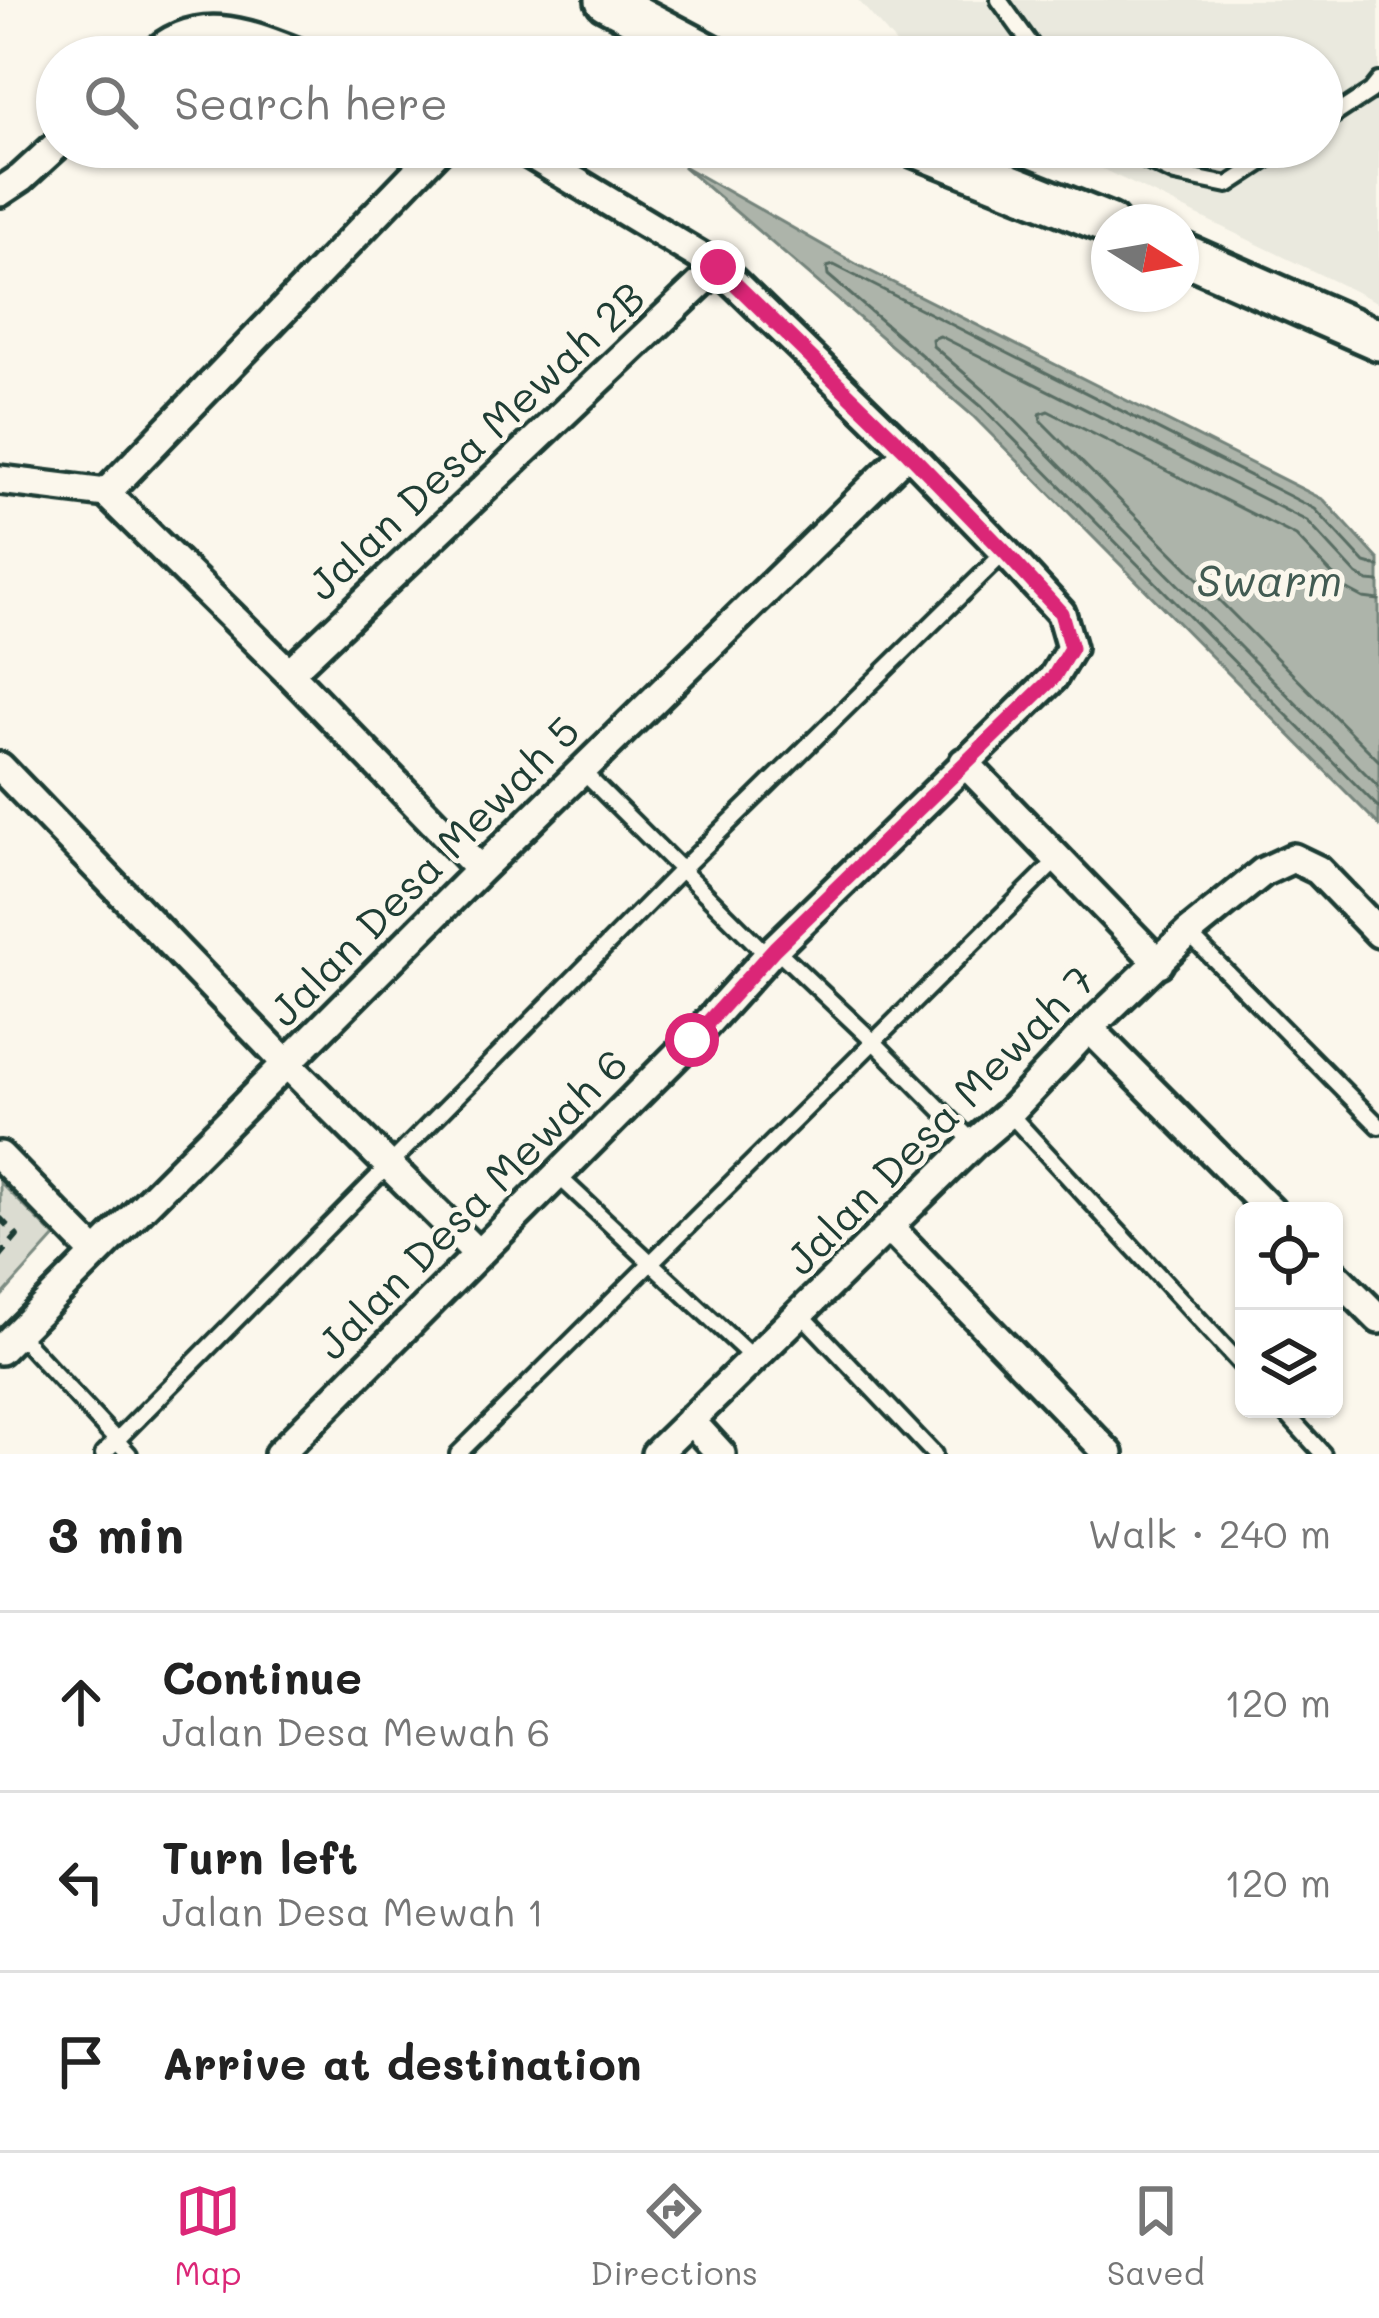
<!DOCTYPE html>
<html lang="en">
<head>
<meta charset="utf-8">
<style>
	:root { --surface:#fff; --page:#f6f6f6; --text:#222; --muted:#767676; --line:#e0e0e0; --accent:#db2777 }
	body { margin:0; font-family:Mali,sans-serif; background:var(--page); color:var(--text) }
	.controls { position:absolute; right:36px; bottom:36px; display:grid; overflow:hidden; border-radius:18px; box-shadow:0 3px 9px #0004 }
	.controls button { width:108px; height:108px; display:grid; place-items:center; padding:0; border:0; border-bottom:3px solid var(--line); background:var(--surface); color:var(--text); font:60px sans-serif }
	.compass { position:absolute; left:1091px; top:204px; width:108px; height:108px; border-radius:50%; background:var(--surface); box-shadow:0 3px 9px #0004; rotate:101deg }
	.stop { position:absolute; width:36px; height:36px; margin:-27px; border:9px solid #db2777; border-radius:50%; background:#fff }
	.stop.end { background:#db2777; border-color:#fff; box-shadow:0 3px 12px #0008 }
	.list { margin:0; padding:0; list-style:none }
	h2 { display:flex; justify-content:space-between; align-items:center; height:156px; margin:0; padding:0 48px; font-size:51px }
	h2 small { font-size:39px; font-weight:400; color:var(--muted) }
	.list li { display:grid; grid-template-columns:78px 1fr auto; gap:36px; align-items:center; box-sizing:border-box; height:180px; padding:0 48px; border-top:3px solid var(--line) }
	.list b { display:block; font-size:45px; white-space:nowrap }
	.list p { margin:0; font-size:39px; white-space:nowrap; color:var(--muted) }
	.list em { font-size:39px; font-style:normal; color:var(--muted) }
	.icon { flex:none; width:66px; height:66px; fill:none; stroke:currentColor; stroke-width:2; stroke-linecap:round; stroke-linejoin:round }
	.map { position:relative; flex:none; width:1379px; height:1454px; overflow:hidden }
	.search { position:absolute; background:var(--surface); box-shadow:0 3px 9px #0004; left:36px; right:36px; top:36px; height:132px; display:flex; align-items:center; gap:30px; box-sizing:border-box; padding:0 42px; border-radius:66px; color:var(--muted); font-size:45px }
	.sheet { height:696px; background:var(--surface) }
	nav { display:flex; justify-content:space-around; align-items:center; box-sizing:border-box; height:168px; border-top:3px solid var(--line); background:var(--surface); font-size:33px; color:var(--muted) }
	nav a { display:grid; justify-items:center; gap:6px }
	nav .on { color:var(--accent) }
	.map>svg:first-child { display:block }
	.built { fill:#eae9de }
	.green { fill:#dbdcd1; stroke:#7d8c82; stroke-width:3 }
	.water { fill:#adb4aa; stroke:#74847b; stroke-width:3 }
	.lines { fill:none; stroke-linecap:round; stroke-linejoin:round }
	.shore { stroke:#586d63; stroke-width:3 }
	.lane-casing { stroke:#1f3d34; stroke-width:22 }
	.street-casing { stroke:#1f3d34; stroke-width:36 }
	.secondary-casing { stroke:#1f3d34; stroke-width:48 }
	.path { stroke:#1f3d34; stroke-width:6; stroke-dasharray:12 9; stroke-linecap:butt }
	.lane { stroke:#fbf7ec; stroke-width:14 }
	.street { stroke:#fbf7ec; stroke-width:27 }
	.secondary { stroke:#fbf7ec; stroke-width:39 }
	.route { stroke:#db2777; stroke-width:15 }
	.labels { text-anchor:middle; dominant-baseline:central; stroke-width:10; stroke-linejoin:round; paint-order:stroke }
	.street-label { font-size:42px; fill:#1f3d34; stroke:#fbf7ec }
	.water-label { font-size:45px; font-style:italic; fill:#425b52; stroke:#fbf7ec }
</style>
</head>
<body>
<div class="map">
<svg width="1379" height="1454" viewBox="0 0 1379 1454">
	<rect width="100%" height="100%" fill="#fbf7ec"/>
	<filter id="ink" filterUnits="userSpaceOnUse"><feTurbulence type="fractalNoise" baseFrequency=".00833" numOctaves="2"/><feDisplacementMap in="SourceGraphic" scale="24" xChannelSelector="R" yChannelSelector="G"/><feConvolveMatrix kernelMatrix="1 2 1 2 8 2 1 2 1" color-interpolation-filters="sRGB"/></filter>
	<g filter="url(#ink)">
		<path class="built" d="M858 0H1379V303L1057 147H1322V57H908Z"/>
		<path class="green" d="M0 1182 55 1237 0 1298Z"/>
		<path class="water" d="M683 166 858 265 1324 500 1379 560V825L973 416Z"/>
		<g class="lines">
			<path class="shore" d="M1379 567 1365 563 1315 509 834 265 827 267 828 275 982 407 1379 808
				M1379 582 1368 581 1357 575 1307 521 940 336 932 339 933 346 992 397 1379 787
				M1379 600 1363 598 1346 589 1296 536 1048 411 1040 414 1041 421 1379 761"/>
			<g class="lane-casing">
				<path id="lane" d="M999 0 1040 57
					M1322 123 1371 91 1379 81
					M1117 147 1175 174 1228 185 1286 147
					M582 771 769 957
					M1188 933 1379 1126
					M775 948 873 1041 974 1143
					M1009 1113 1244 1368
					M557 1175 755 1360
					M801 1314 934 1454
					M17 1333 129 1454
					M1282 1409 1323 1454
					M103 1454 681 870 1005 552
					M458 1454 1059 858"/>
			</g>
			<g class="street-casing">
				<path id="street" d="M150 57C200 9 253 36 308 57
					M0 192 21 178 57 145
					M0 480 106 493 289 673 480 870
					M106 493 441 147
					M289 673 718 267
					M964 762 1159 963
					M0 767 287 1064 478 1254
					M1089 1028 1271 1211
					M0 1156 95 1253
					M889 1227 1109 1454
					M1334 1274 1379 1319
					M0 1350 480 870 908 452
					M690 1420 721 1454
					M279 1454 692 1040 775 948 1053 678 1071 648 1061 613 1005 552 908 452 718 267 518 147
					M656 1454 974 1143 1009 1113 1089 1028 1188 933 1263 872 1293 858 1318 870 1379 933"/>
			</g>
			<g class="secondary-casing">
				<path id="secondary" d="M606 0 714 57
					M916 147 1109 224
					M1181 253 1379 340"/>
			</g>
			<path class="path" d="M0 1218 17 1236 0 1256"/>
			<use href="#lane" class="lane"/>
			<use href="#street" class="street"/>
			<use href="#secondary" class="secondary"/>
		</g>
	</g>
	<g class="lines" filter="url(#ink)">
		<path class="route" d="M692 1040 775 948 1053 678 1071 648 1061 613 1005 552 908 452 718 267"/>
	</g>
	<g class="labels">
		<g class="street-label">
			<text transform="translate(475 440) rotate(-43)">Jalan Desa Mewah 2B</text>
			<text transform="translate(423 870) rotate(-45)">Jalan Desa Mewah 5</text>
			<text transform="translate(939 1119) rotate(-45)">Jalan Desa Mewah 7</text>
			<text transform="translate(471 1203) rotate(-45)">Jalan Desa Mewah 6</text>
		</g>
		<g class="water-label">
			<text x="1269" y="579">Swarm</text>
		</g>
	</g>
</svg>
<div class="controls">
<button><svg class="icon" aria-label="locate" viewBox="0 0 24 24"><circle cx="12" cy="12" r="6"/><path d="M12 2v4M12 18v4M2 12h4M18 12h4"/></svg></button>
<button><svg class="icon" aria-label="layers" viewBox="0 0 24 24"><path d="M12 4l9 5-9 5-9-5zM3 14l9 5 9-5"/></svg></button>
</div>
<svg class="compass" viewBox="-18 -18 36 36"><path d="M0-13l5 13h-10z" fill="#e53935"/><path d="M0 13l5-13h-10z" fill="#767676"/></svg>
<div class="stop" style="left:692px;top:1040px"></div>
<div class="stop end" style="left:718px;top:267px"></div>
<div class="search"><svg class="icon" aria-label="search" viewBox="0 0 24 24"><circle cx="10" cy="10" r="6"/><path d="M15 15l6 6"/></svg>Search here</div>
</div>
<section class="sheet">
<h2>3 min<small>Walk · 240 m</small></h2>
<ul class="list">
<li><svg class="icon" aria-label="ahead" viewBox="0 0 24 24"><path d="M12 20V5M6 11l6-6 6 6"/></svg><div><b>Continue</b><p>Jalan Desa Mewah 6</p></div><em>120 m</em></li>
<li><svg class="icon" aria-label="left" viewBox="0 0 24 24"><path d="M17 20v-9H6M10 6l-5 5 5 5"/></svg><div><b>Turn left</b><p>Jalan Desa Mewah 1</p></div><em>120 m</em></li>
<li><svg class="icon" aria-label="arrive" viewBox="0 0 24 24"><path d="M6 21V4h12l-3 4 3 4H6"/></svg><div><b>Arrive at destination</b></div></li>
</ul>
</section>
<nav>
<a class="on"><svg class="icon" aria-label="map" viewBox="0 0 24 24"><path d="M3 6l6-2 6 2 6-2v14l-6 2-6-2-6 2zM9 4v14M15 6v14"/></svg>Map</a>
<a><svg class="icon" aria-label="directions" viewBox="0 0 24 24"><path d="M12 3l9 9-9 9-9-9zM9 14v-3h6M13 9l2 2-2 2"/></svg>Directions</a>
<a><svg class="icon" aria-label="saved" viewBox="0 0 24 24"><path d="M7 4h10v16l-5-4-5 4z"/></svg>Saved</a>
</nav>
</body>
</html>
